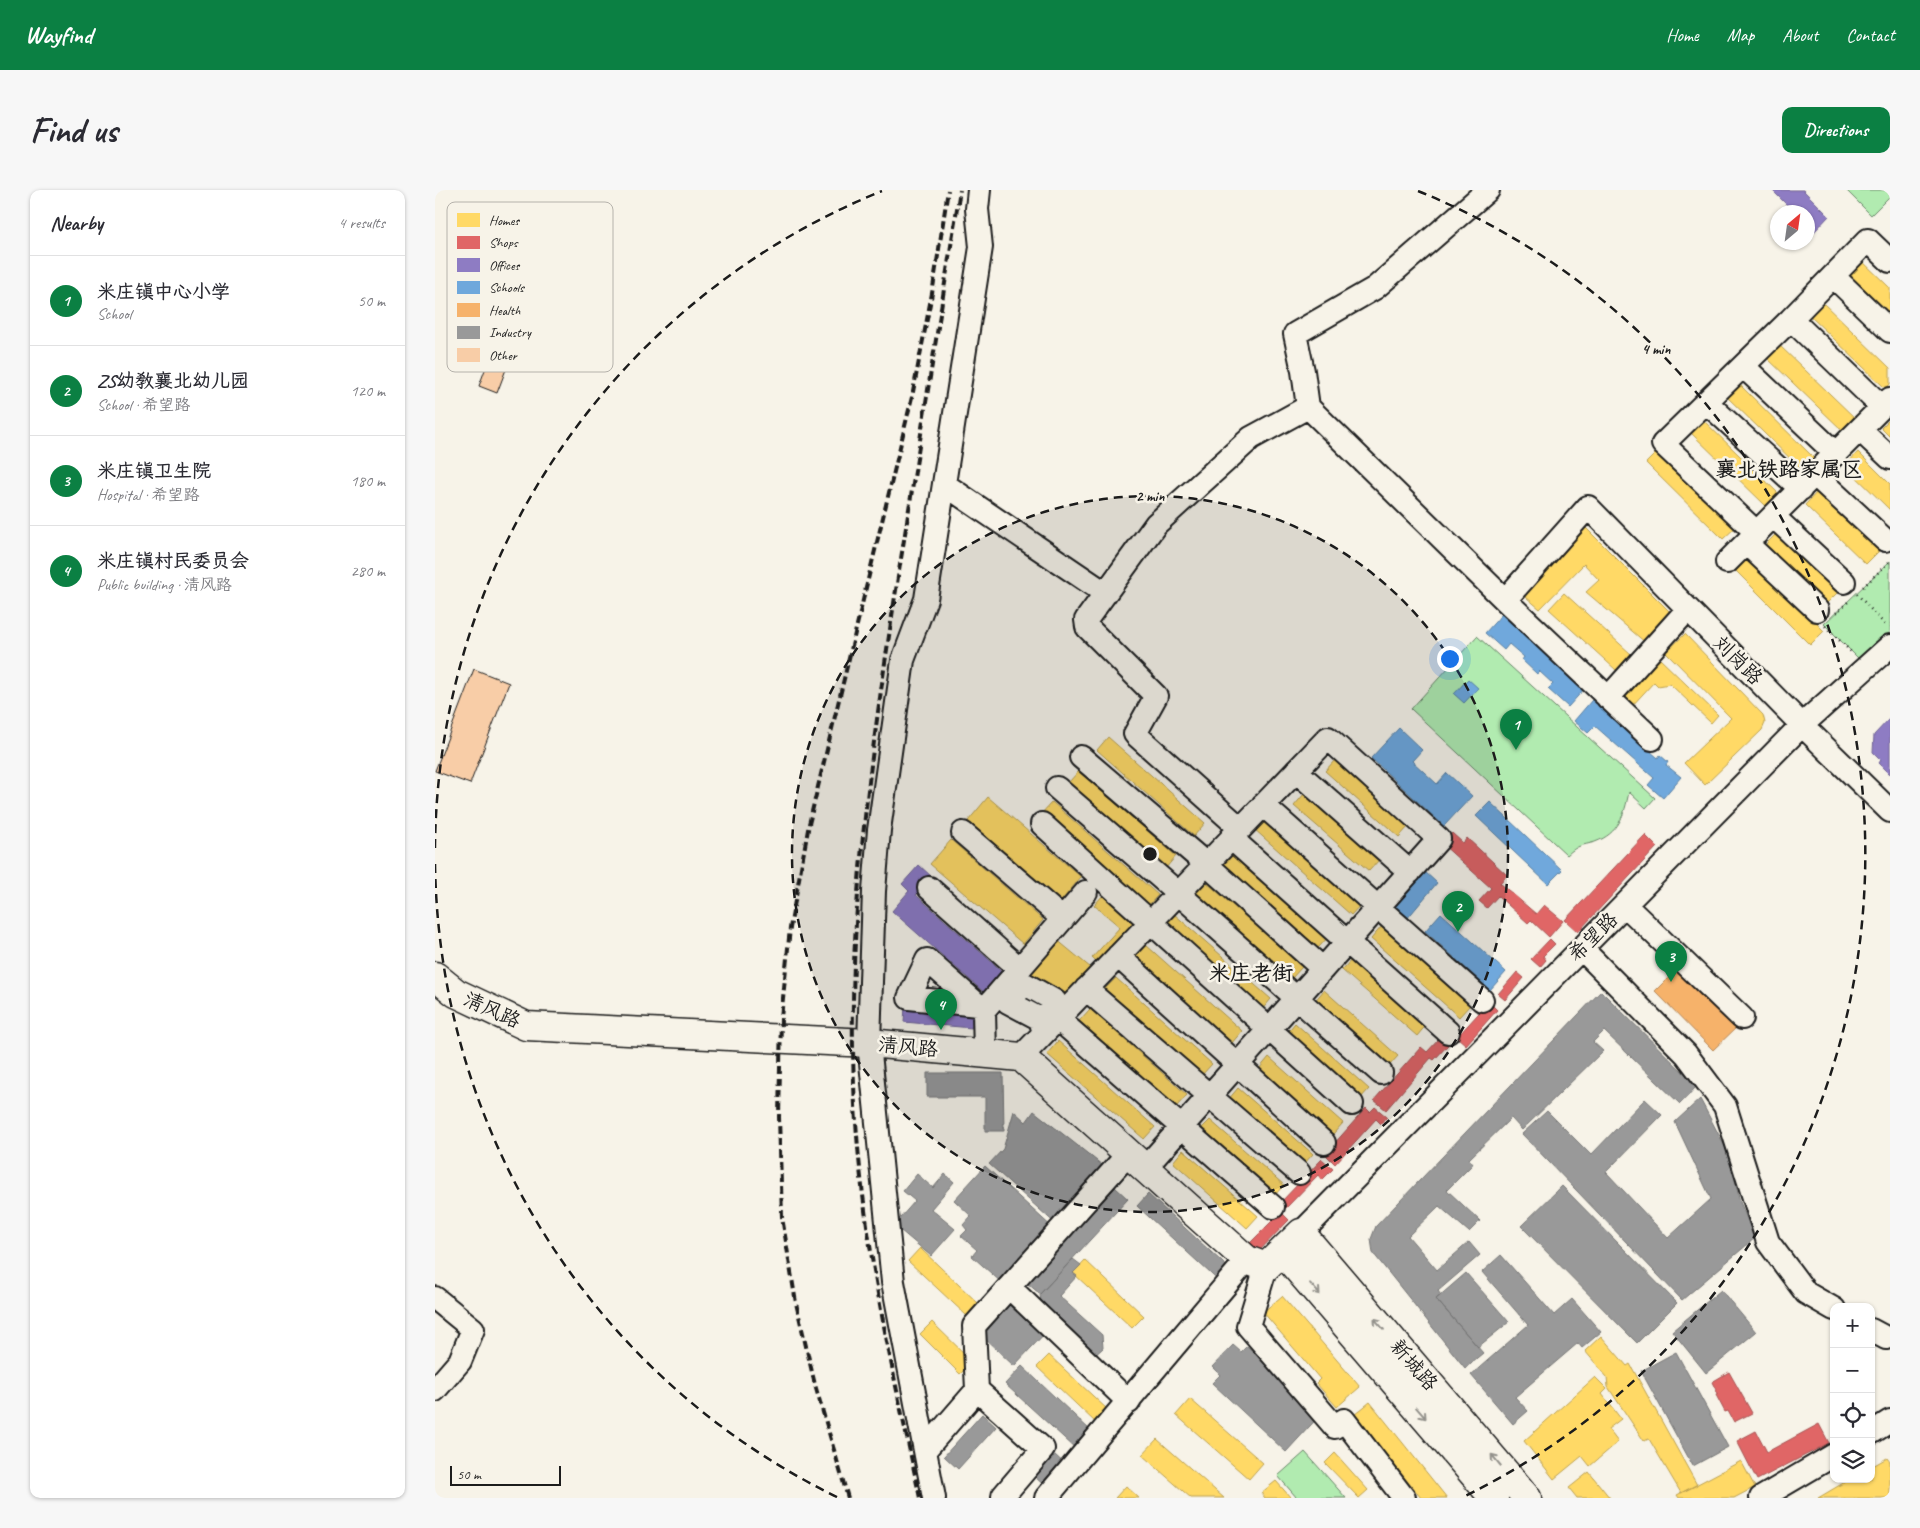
<!DOCTYPE html>
<html lang="en">
<head>
<meta charset="utf-8">
<style>
	:root { --surface:#fff; --page:#f7f7f7; --text:#2b2b33; --muted:#7c7c81; --line:#e1e1e2; --accent:#0b8043 }
	body { margin:0; font-family:Caveat,"LXGW WenKai TC",sans-serif; background:var(--page); color:var(--text) }
	.controls { position:absolute; right:15px; bottom:15px; display:grid; overflow:hidden; border-radius:10px; box-shadow:0 1px 4px #0004 }
	.controls button { width:45px; height:45px; display:grid; place-items:center; padding:0; border:0; border-bottom:1px solid var(--line); background:var(--surface); color:var(--text); font:25px sans-serif }
	.compass { position:absolute; left:1335px; top:15px; width:45px; height:45px; border-radius:50%; background:var(--surface); box-shadow:0 1px 4px #0004; rotate:29deg }
	.scale { position:absolute; left:15px; bottom:12px; width:111px; box-sizing:border-box; padding-left:5px; border:2px solid #1c1c1c; border-top:0; font-size:14px; line-height:18px; white-space:nowrap; color:#1c1c1c; -webkit-text-stroke:4px #f7f3e8; paint-order:stroke }
	.you { position:absolute; left:1014px; top:468px; width:18px; height:18px; margin:-12px; border:4px solid #fff; border-radius:50%; background:#1a73e8; box-shadow:0 0 0 8px #1a73e833 }
	.badge { display:grid; place-items:center; width:32px; height:32px; border-radius:50%; background:var(--accent); color:#fff; font-size:16px; font-weight:700 }
	.pin { position:absolute; translate:-50% -41px; filter:drop-shadow(0 1px 2px #0008) }
	.pin::after { content:''; position:absolute; top:26px; width:18px; height:15px; background:inherit; clip-path:polygon(0 0,100% 0,50% 100%) }
	.list { margin:0; padding:0; list-style:none }
	h2 { display:flex; justify-content:space-between; align-items:center; height:65px; margin:0; padding:0 20px; font-size:21px }
	h2 small { font-size:16px; font-weight:400; color:var(--muted) }
	.list li { display:grid; grid-template-columns:32px 1fr auto; gap:15px; align-items:center; box-sizing:border-box; height:90px; padding:0 20px; border-top:1px solid var(--line) }
	.list b { display:block; font-size:19px; white-space:nowrap }
	.list p { margin:0; font-size:16px; white-space:nowrap; color:var(--muted) }
	.list em { font-size:16px; font-style:normal; color:var(--muted) }
	.icon { flex:none; width:28px; height:28px; fill:none; stroke:currentColor; stroke-width:2; stroke-linecap:round; stroke-linejoin:round }
	.map { position:relative; flex:none; width:1455px; height:1308px; overflow:hidden; border-radius:10px }
	header { display:flex; align-items:center; gap:30px; box-sizing:border-box; height:70px; padding:0 25px; background:var(--accent); color:#fff }
	header strong { font-size:24px }
	nav { display:flex; gap:28px; margin-inline-start:auto; font-size:18px }
	.intro { display:flex; align-items:center; justify-content:space-between; box-sizing:border-box; height:120px; padding:0 30px }
	h1 { margin:0; font-size:35px }
	.button { padding:12px 22px; border-radius:10px; background:var(--accent); color:#fff; font-size:18px; font-weight:700 }
	main { display:flex; gap:30px; padding:0 30px }
	aside { flex:1; background:var(--surface); border-radius:10px; box-shadow:0 1px 4px #0004 }
	.map>svg:first-child { display:block }
	.green { fill:#b1ebb0; stroke:#668466 }
	.homes { fill:#ffd966; stroke:#bba050 }
	.shops { fill:#e06666; stroke:#a55050 }
	.offices { fill:#8e7cc3; stroke:#6c5f91 }
	.schools { fill:#6fa8dc; stroke:#567ea2 }
	.health { fill:#f6b26b; stroke:#b58553 }
	.industry { fill:#999; stroke:#747474 }
	.building { fill:#f8cda7; stroke:#1c1c1c }
	.lines { fill:none; stroke-linecap:round; stroke-linejoin:round }
	.minor-casing { stroke:#1c1c1c; stroke-width:26 }
	.major-casing { stroke:#1c1c1c; stroke-width:31 }
	.path { stroke:#1c1c1c; stroke-width:2.5; stroke-dasharray:1 4; stroke-linecap:butt }
	.minor { stroke:#f7f3e8; stroke-width:22 }
	.major { stroke:#f7f3e8; stroke-width:28 }
	.rail { stroke:#1c1c1c; stroke-width:4; stroke-dasharray:8 4; stroke-linecap:butt }
	.oneway { stroke:#94928c }
	.ring { fill:none; stroke:#1c1c1c; stroke-width:2.5; stroke-dasharray:9 6 }
	.labels { text-anchor:middle; dominant-baseline:central; stroke-width:5; stroke-linejoin:round; paint-order:stroke }
	.street-label { font-size:20px; fill:#1c1c1c; stroke:#f7f3e8 }
	.neighbourhood-label { font-size:21px; font-weight:bold; fill:#1c1c1c; stroke:#f7f3e8 }
	.key { fill:#f7f3e8; stroke:#b5b2ab; stroke-width:1 }
	.key-label { font-size:14px; fill:#1c1c1c }
	.centre { fill:#1c1c1c; stroke:#f7f3e8; stroke-width:2.5 }
	.ring-label { font-size:15px; text-anchor:middle; font-weight:bold; fill:#1c1c1c; stroke:#f7f3e8; stroke-width:5; stroke-linejoin:round; paint-order:stroke }
</style>
</head>
<body>
<header>
<strong>Wayfind</strong>
<nav><a>Home</a><a>Map</a><a>About</a><a>Contact</a></nav>
</header>
<div class="intro"><h1>Find us</h1><a class="button">Directions</a></div>
<main>
<aside>
<h2>Nearby<small>4 results</small></h2>
<ul class="list">
<li><span class="badge">1</span><div><b>米庄镇中心小学</b><p>School</p></div><em>50 m</em></li>
<li><span class="badge">2</span><div><b>ZS幼教襄北幼儿园</b><p>School · 希望路</p></div><em>120 m</em></li>
<li><span class="badge">3</span><div><b>米庄镇卫生院</b><p>Hospital · 希望路</p></div><em>180 m</em></li>
<li><span class="badge">4</span><div><b>米庄镇村民委员会</b><p>Public building · 清风路</p></div><em>280 m</em></li>
</ul>
</aside>
<div class="map">
<svg width="1455" height="1308" viewBox="0 0 1455 1308">
	<rect width="100%" height="100%" fill="#f7f3e8"/>
	<filter id="ink" filterUnits="userSpaceOnUse"><feTurbulence type="fractalNoise" baseFrequency=".02" numOctaves="2"/><feDisplacementMap in="SourceGraphic" scale="10" xChannelSelector="R" yChannelSelector="G"/><feConvolveMatrix kernelMatrix="1 2 1 2 8 2 1 2 1" color-interpolation-filters="sRGB"/></filter>
	<g filter="url(#ink)">
		<path class="green" d="M1411 0H1455V6L1436 25Z
			M1455 371V456L1432 477 1389 434Z
			M1042 446 1220 608 1211 618 1194 602C1189 626 1184 643 1160 652 1146 656 1144 654 1132 665L976 519Z
			M870 1262 911 1308H862L843 1286Z"/>
		<path class="homes" d="M1424 68 1455 98V123L1411 81Z
			M1385 110 1455 178V194L1451 199 1372 123Z
			M1343 154 1422 230 1409 242 1331 167Z
			M1302 192 1380 269 1368 281 1290 205Z
			M1265 227 1343 303 1331 316 1253 240Z
			M1455 229V247L1446 238Z
			M1223 261 1301 337 1288 349 1211 273Z
			M1423 262 1455 294V320L1410 276Z
			M1383 301 1444 361 1431 374 1370 315Z
			M1148 335 1238 425 1211 453 1151 402 1164 390 1149 374 1105 419 1085 402Z
			M1341 344 1402 403 1389 416 1328 357Z
			M1314 365 1389 441 1375 455 1300 380Z
			M1129 403 1196 464 1181 480 1114 419Z
			M1250 444 1328 525 1330 533 1327 540 1270 595 1249 573 1296 528 1231 462Z
			M1222 466 1283 525 1276 533 1235 494 1223 496 1219 492 1196 517 1184 506Z
			M673 547 770 633 759 646 662 560Z
			M900 570 974 636 964 647 890 581Z
			M644 581 741 666 730 679 633 593Z
			M869 604 944 670 934 681 859 616Z
			M553 607 646 687 626 711 533 631Z
			M617 612 723 705 711 718 605 625Z
			M830 627 927 713 916 725 819 639Z
			M516 650 608 730 588 754 495 674Z
			M798 659 895 745 883 758 787 672Z
			M770 691 867 777 856 789 759 703Z
			M671 702 708 735 669 779 657 768 685 737 659 715Z
			M739 724 836 809 825 822 728 736Z
			M947 736 1035 815 1024 827 936 749Z
			M621 749 656 778 629 812 594 783Z
			M711 755 807 841 796 854 699 768Z
			M918 768 992 834 982 846 907 780Z
			M681 788 777 874 766 886 669 800Z
			M889 800 963 866 953 877 879 812Z
			M655 819 752 905 741 917 644 831Z
			M860 833 934 899 924 910 850 845Z
			M623 851 720 937 709 949 612 864Z
			M834 867 908 933 898 944 824 879Z
			M803 898 878 964 867 976 793 910Z
			M775 930 849 995 838 1007 764 941Z
			M748 960 823 1026 812 1038 738 972Z
			M485 1058 544 1114 532 1126 473 1071Z
			M650 1070 709 1126 697 1138 638 1083Z
			M847 1106 925 1197 902 1217 881 1193 885 1189 828 1122Z
			M497 1132 538 1172 525 1184 485 1144Z
			M1166 1146 1192 1176 1195 1174 1262 1295 1246 1303 1214 1249 1209 1251 1173 1197 1172 1187 1150 1161Z
			M614 1165 673 1220 661 1233 602 1177Z
			M1160 1187 1172 1199 1167 1204 1186 1229 1173 1239 1183 1252 1155 1276 1147 1266 1119 1289 1089 1251Z
			M755 1209 828 1273 814 1289 741 1225Z
			M935 1212 1012 1308H986L919 1225Z
			M722 1249 789 1308H756L707 1265Z
			M900 1263 933 1300 924 1308 890 1273Z
			M1452 1268 1455 1272V1308H1383L1415 1289H1436V1277Z
			M1306 1271 1320 1297 1299 1308H1244L1242 1305Z
			M1154 1282 1175 1308H1142L1134 1298Z
			M841 1291 856 1308H830L826 1303Z
			M691 1296 704 1308H680Z"/>
		<path class="shops" d="M1017 643 1028 653 1032 648 1072 685 1065 693 1101 724 1109 715 1128 731 1114 747 1096 730 1093 733 1063 706 1052 718 1044 711 1056 698 1007 654Z
			M1210 645 1222 657 1143 742 1130 730Z
			M1115 749 1120 754 1108 766 1111 770 1105 777 1096 769Z
			M1082 782 1089 788 1070 810 1063 804Z
			M1054 812 1062 820 1031 855 1022 847Z
			M1005 848 1013 855 999 870 996 868 951 920 939 910 986 857 992 862Z
			M940 917 952 927 946 934 941 929 900 974 890 964 931 918 935 922Z
			M887 969 898 979 887 990 883 985 851 1018 845 1013Z
			M846 1022 854 1030 821 1064 813 1055Z
			M1294 1182 1317 1223 1299 1232 1293 1221 1290 1222 1281 1205 1283 1204 1277 1192Z
			M1384 1234 1394 1253 1322 1290 1302 1251 1321 1241 1332 1262Z"/>
		<path class="offices" d="M1337 0H1368L1394 26 1379 42 1372 35V22H1359Z
			M1455 528V584L1444 573 1446 570 1438 562 1439 545Z
			M484 675 497 687 481 705 569 783 551 804 457 721 474 701 467 694Z
			M470 816 538 819 537 838 469 832Z"/>
		<path class="schools" d="M1068 423 1151 497 1133 517 1113 499 1118 494 1104 481 1102 484 1087 470 1089 467 1074 454 1069 460 1050 443Z
			M1033 489 1043 498 1029 513 1019 504Z
			M1157 510 1223 568 1225 565 1233 572 1231 575 1246 587 1228 608 1213 595 1219 588 1160 536 1153 543 1139 531Z
			M964 538 987 560 977 571 1002 594 1012 583 1037 606 1009 636 936 568Z
			M1055 612 1127 680 1113 694 1041 626Z
			M989 681 1002 693 971 730 957 718Z
			M1006 723 1071 782 1055 800 990 741Z"/>
		<path class="health" d="M1246 775 1304 835 1278 860 1220 801Z"/>
		<path class="industry" d="M1166 801 1262 896 1245 914 1169 841 1158 852 1168 861 1087 940 1076 928 1034 969 1038 974 1012 1000 1045 1031 1034 1042 1004 1016 973 1046 1002 1080 1034 1052 1045 1065 1003 1101 1006 1105 1001 1109 1048 1163 1030 1178 938 1063 936 1049 941 1036Z
			M492 883H568L569 941H550V907H492Z
			M1210 909 1227 925 1171 982 1233 1048 1276 1009 1240 932 1265 909 1294 964 1305 1012 1320 1048 1247 1110 1087 944 1112 921 1156 965Z
			M579 921 591 932 599 921 667 975 668 982 623 1036 554 974 568 959Z
			M550 976 619 1039 568 1094 537 1066 542 1060 526 1046 532 1040 528 1035 536 1026 519 1010Z
			M482 984 498 998 510 984 519 992 496 1019 520 1039 496 1066 459 1035 480 1011 468 1001Z
			M1127 996 1242 1113 1202 1153 1086 1036Z
			M680 997 693 1009 605 1104 592 1093Z
			M713 1004 799 1083 788 1095 702 1016Z
			M1066 1065 1119 1125 1137 1109 1166 1142 1147 1158 1143 1153 1080 1207 1093 1221 1078 1234 1036 1185 1093 1135 1047 1082Z
			M638 1069 646 1075 638 1083 642 1086 624 1106 667 1145 668 1158 658 1167 607 1121 605 1104Z
			M1031 1083 1074 1132 1043 1157 1001 1109Z
			M1286 1100 1321 1142 1271 1183 1237 1141Z
			M572 1113 579 1119 588 1113 613 1140 579 1176 546 1145Z
			M798 1155 806 1162 812 1156 886 1224 851 1262 777 1193 785 1185 777 1177Z
			M1241 1162 1293 1257 1258 1276 1206 1181Z
			M587 1176 656 1241 640 1258 570 1194Z
			M547 1224 561 1237 523 1279 509 1266Z
			M619 1264 634 1278 614 1300 599 1286Z"/>
		<path class="building" d="M84 87 103 95 62 203 44 196Z
			M39 479 74 493 35 594 0 581Z"/>
		<g class="lines">
			<g class="minor-casing">
				<path id="minor" d="M1398 86 1455 141
					M1308 176 1401 264
					M1271 212 1366 299
					M873 217 868 181 860 144 940 98 1053 0
					M1447 217 1356 129 1433 50 1455 71
					M1425 240 1455 268
					M1380 285 1450 350
					M509 294 670 403
					M1338 326 1409 392
					M1322 343 1228 254 1356 129
					M1311 353 1382 420
					M1292 372 1455 209
					M1070 410 1217 549
					M1173 508 1253 419
					M646 567 771 674 888 779
					M861 581 975 682
					M622 598 743 703 946 883
					M828 615 1047 810
					M607 634 917 914
					M805 638 700 544 721 506 652 437 651 430 721 334 816 248 873 217 1070 410 1153 317 1367 535 1455 621
					M528 643 628 729
					M796 648 1013 842
					M494 698 585 779
					M1190 715 1307 828
					M1147 759 1251 864 1290 916 1333 1052 1371 1103 1399 1119
					M683 766 889 953
					M651 799 864 983
					M543 815 474 808 492 770 543 815 549 820 550 864
					M549 820 651 702
					M623 829 838 1017
					M607 836 620 811 590 794 573 812 609 831
					M586 867 893 548 1004 649 710 978
					M866 1043 1367 535 1455 456
					M831 1077 813 1136 900 1237 909 1230 969 1308
					M574 1097 694 1212
					M0 1108 38 1139 25 1171 0 1200
					M1436 1140 1451 1148
					M542 1200 608 1259 568 1306
					M1436 1243 1455 1231
					M490 1260 542 1200 539 1136 694 963
					M499 1308 458 1092 434 853 439 701 444 640 468 470 491 409 546 57 542 19 544 0
					M611 1308 812 1070
					M1326 1308 1399 1265"/>
			</g>
			<g class="major-casing">
				<path id="major" d="M0 786 21 803 91 836 434 853 586 867 812 1070 831 1077 866 1043 1092 1308
					M848 1062 1059 1308"/>
			</g>
			<path class="path" d="M1428 397 1455 371
				M1422 404 1452 437
				M1401 423 1415 410
				M1390 436 1418 464"/>
			<use href="#minor" class="minor"/>
			<use href="#major" class="major"/>
			<path class="rail" d="M413 1308 380 1195 361 1113 347 1027 344 927 346 828 355 738 374 634 477 207 498 98 513 0
				M485 1308C457 1178 427 1048 420 915 410 738 436 562 463 387 484 258 504 129 525 0"/>
		</g>
		<defs><path id="oneway-shaft" d="M-6 0H5M1.5-3L5.5 0L1.5 3" fill="none" stroke-width="1.6" stroke-linecap="round" stroke-linejoin="round" transform="scale(1.25)"/></defs>
		<g class="oneway">
			<use href="#oneway-shaft" transform="translate(880 1099) rotate(49)"/>
			<use href="#oneway-shaft" transform="translate(944 1134) rotate(-131)"/>
			<use href="#oneway-shaft" transform="translate(986 1223) rotate(49)"/>
			<use href="#oneway-shaft" transform="translate(1061 1270) rotate(-130)"/>
		</g>
	</g>
	<circle cx="715" cy="664" r="358" fill="#1c1c1c" fill-opacity=".12"/>
	<g class="ring">
		<circle cx="715" cy="664" r="358"/>
		<path d="M402 1307A715 715 0 0 1 0 670M0 658A715 715 0 0 1 447 1M983 1A715 715 0 0 1 1028 1307"/>
	</g>
	<g class="labels">
		<g class="street-label">
			<text transform="translate(1303 470) rotate(45)">刘岗路</text>
			<text transform="translate(1158 747) rotate(-45)">希望路</text>
			<text transform="translate(57 820) rotate(24)">清风路</text>
			<text transform="translate(473 857) rotate(5)">清风路</text>
			<text transform="translate(979 1175) rotate(49)">新城路</text>
		</g>
		<g class="neighbourhood-label">
			<text x="1354" y="279">襄北铁路家属区</text>
			<text x="816" y="783">米庄老街</text>
		</g>
	</g>
	<rect x="12" y="12" width="166" height="170" rx="8" class="key"/>
	<rect x="22" y="23" width="23" height="14" fill="#ffd966"/>
	<rect x="22" y="46" width="23" height="13" fill="#e06666"/>
	<rect x="22" y="68" width="23" height="14" fill="#8e7cc3"/>
	<rect x="22" y="91" width="23" height="13" fill="#6fa8dc"/>
	<rect x="22" y="113" width="23" height="14" fill="#f6b26b"/>
	<rect x="22" y="136" width="23" height="13" fill="#999"/>
	<rect x="22" y="158" width="23" height="14" fill="#f8cda7"/>
	<g class="key-label">
		<text x="54" y="35">Homes</text>
		<text x="54" y="57">Shops</text>
		<text x="54" y="80">Offices</text>
		<text x="54" y="102">Schools</text>
		<text x="54" y="125">Health</text>
		<text x="54" y="147">Industry</text>
		<text x="54" y="170">Other</text>
	</g>
	<circle cx="715" cy="664" r="8" class="centre"/>
	<g class="ring-label">
		<text x="1221" y="164">4 min</text>
		<text x="715" y="311">2 min</text>
	</g>
</svg>
<div class="controls">
<button>+</button>
<button>−</button>
<button><svg class="icon" aria-label="locate" viewBox="0 0 24 24"><circle cx="12" cy="12" r="6"/><path d="M12 2v4M12 18v4M2 12h4M18 12h4"/></svg></button>
<button><svg class="icon" aria-label="layers" viewBox="0 0 24 24"><path d="M12 4l9 5-9 5-9-5zM3 14l9 5 9-5"/></svg></button>
</div>
<svg class="compass" viewBox="-18 -18 36 36"><path d="M0-13l5 13h-10z" fill="#e53935"/><path d="M0 13l5-13h-10z" fill="#7c7c81"/></svg>
<div class="scale">50 m</div>
<div class="you"></div>
<div class="pin badge" style="left:1081px;top:560px">1</div>
<div class="pin badge" style="left:1023px;top:742px">2</div>
<div class="pin badge" style="left:1236px;top:792px">3</div>
<div class="pin badge" style="left:506px;top:840px">4</div>
</div>
</main>
</body>
</html>
